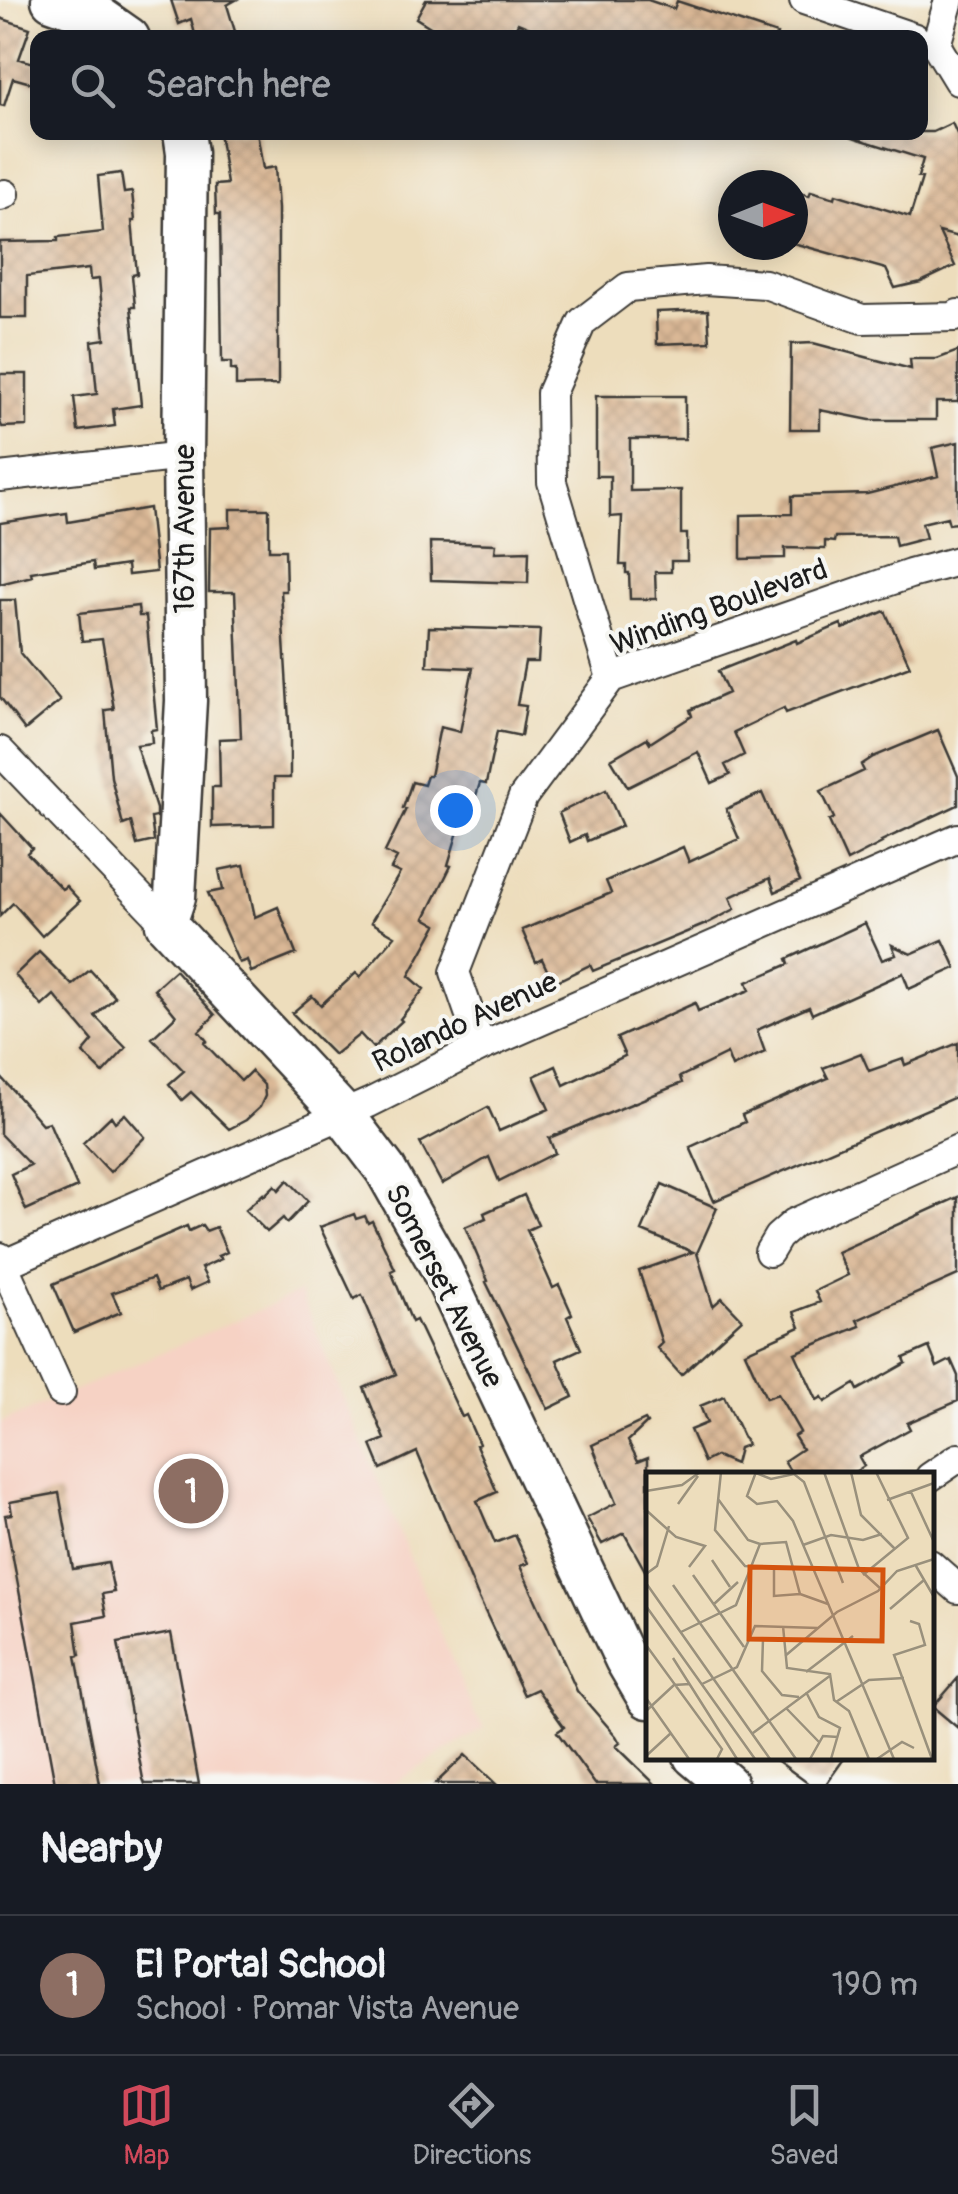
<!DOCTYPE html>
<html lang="en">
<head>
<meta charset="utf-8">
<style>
	:root { --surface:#171b24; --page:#20242c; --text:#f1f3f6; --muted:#9ea1a6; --line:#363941; --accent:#d1495b }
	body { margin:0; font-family:Pangolin,sans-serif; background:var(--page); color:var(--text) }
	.compass { position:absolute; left:718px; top:170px; width:90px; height:90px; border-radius:50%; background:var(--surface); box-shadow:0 5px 25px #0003; rotate:89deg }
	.you { position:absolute; left:455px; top:810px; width:35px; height:35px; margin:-25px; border:8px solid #fff; border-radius:50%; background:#1a73e8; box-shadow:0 0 0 15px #1a73e833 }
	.badge { display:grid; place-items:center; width:65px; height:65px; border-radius:50%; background:var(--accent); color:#fff; font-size:32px; font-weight:700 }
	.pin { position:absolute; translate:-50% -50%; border:5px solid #fff; box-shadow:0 2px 10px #0006 }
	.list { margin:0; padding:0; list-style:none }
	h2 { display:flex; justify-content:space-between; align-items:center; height:130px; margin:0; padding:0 40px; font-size:42px }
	h2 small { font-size:32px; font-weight:400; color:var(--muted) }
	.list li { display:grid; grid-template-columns:65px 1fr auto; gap:30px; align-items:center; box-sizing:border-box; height:140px; padding:0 40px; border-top:2px solid var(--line) }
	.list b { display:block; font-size:38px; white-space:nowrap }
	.list p { margin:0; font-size:32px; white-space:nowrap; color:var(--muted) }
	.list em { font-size:32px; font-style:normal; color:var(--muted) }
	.icon { flex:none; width:55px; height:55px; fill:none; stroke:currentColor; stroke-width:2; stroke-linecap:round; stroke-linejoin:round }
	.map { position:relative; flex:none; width:958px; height:1784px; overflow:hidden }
	.search { position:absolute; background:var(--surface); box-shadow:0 5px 25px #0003; left:30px; right:30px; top:30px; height:110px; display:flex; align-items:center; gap:25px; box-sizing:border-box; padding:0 35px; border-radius:20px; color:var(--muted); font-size:38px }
	.sheet { height:270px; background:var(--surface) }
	nav { display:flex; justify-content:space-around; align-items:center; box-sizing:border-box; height:140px; border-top:2px solid var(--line); background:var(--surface); font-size:28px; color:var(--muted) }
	nav a { display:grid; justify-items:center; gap:5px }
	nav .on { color:var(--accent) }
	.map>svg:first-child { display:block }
	.built { fill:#f6d2c4 }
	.building { fill:url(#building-cross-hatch) }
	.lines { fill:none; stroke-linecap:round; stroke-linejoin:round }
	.street-casing { stroke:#3b3934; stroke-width:32 }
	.secondary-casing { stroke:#3b3934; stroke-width:45 }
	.street { stroke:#fff; stroke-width:28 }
	.secondary { stroke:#fff; stroke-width:40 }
	.labels { text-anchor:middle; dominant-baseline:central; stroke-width:8; stroke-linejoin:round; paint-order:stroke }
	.street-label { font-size:30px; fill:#1c1c1c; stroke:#f6f6f2 }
	.inset-road { fill:none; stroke:#99907c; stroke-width:2.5 }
	.view { fill:#d4530e; fill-opacity:0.15; stroke:#d4530e; stroke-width:5 }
	.inset-edge { fill:none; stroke:#1c1c1c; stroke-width:5 }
</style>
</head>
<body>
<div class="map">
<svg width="958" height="1784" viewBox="0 0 958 1784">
	<defs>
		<pattern id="building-cross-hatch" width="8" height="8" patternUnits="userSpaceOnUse" patternTransform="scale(2.5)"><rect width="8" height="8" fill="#dab896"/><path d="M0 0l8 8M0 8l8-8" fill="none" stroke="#ba9e81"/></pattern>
	</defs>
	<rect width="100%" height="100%" fill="#f6f6f2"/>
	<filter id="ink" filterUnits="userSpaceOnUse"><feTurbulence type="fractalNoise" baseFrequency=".01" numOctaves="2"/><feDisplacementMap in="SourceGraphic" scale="20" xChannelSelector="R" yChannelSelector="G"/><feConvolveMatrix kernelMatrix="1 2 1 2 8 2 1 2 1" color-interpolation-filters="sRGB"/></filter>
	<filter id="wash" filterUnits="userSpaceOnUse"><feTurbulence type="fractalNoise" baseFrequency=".0048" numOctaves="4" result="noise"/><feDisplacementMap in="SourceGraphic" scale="40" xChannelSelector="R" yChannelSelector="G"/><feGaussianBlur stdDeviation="2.25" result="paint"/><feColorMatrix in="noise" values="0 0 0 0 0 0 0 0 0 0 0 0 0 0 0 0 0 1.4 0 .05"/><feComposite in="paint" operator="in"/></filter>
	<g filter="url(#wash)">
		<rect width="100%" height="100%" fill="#edddbc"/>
		<path class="built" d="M300 1292 474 1713 484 1728 393 1784H0V1423Z"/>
		<g id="blocks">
			<path class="building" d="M171 0H236L227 5 237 38H196L191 19 179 24Z
				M426 0H648L674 9 677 1 777 34 776 38H554L518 23 510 38H448L416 18Z
				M0 18 30 28 19 59 38 64V85L13 78 4 106 0 105Z
				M952 123 958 136V237L939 232 955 266 921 282 895 288 886 269 793 243V190L809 196 811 191 835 198 836 194 910 217 922 178 918 177 923 159 852 137 853 132H933Z
				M219 132H257L263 169 275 167 278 209V385L236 386V370H231V362H222L220 214H216L215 185 227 184Z
				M121 173 124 193 132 192 135 221H132L137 274 132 275 135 307H131L141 405 113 409 115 426 78 431 74 397 97 394 92 341 105 339 99 279 90 280 89 269 27 276V318H0V242L58 241V237L103 232 98 176Z
				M708 310 710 342 657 344 656 312Z
				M813 343 911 369 910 359H937L958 351V402H936V420H870L820 410V429H790L791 344Z
				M0 374H27V426L2 427 0 422Z
				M596 396H685V439H630V491L681 490V534H687V561H671V572H655L656 599H630L629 573H626V565H620L622 516 610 517V476H596Z
				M958 442V523L949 524 947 517 922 523 926 538 896 546 894 536 835 537 834 542 825 541V549L785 548V558L741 559V515L792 514V496L867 494 938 476 932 448Z
				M149 508 156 572 128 575 127 565 94 570 93 562 31 572 32 576 0 584V523L67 513 68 522Z
				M230 509H269V550H285L286 591H281L290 738V778H274V825L212 827V787H220L219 739 241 738 235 592H209L210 528 230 527Z
				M430 542 496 544 495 552 529 551 528 583 431 580Z
				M0 600H15L20 653 60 701 25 730 0 697Z
				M138 606 139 616H146L157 729 151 730 152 743 136 745 156 809V817L151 818 154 841 137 845 131 822 123 825 111 777 105 710 114 709 102 639 82 641 79 613Z
				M885 611 910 666 786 713 784 708 734 732 744 755 725 765 730 775 712 783 698 752 628 787 611 759 647 738 650 743 692 716 690 710 728 693 718 671 796 640 797 643 841 624 843 629Z
				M429 627 540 630 538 662H525L517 705 526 706 521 736 497 731 486 784 480 783 469 818 466 817 457 835 448 865 451 866 425 918 437 925 409 976 424 989 400 1019 402 1021 373 1048 360 1034 334 1055 292 1013 312 996 321 1005 356 973 360 977 395 936 371 922 400 873 391 869 397 858 385 852 406 809 403 808 412 782 424 785 427 776H430L440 727 460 732 473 668 427 666Z
				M938 730 958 776V805L881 841 882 843 847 861 829 821 834 818 821 791 864 771 861 765 873 757Z
				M606 790 622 826 587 841 585 835 570 842 559 813Z
				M762 793 800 881 775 892 770 878 730 897 735 909 706 924 593 971 590 965 553 983 542 959 536 962 522 930 611 893 606 881 683 847 689 862 739 839 726 809Z
				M0 813 32 848 27 853 62 889 66 886 80 901 42 936 13 903 0 916Z
				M244 865 255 917 278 907 296 954 251 972 247 960 239 963 208 893 223 890 219 870Z
				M865 923 882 960 896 955 892 945 911 954 943 940 956 968 909 989 903 973 812 1014 809 1007 757 1030 765 1052 732 1067 727 1054 680 1077 682 1083 549 1138 555 1153 499 1181 489 1157 442 1184 420 1143 488 1107 499 1131 549 1109 534 1076 556 1066 564 1085 625 1056 617 1038 695 1003 698 1011 750 990 747 982 789 964 787 959Z
				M39 952 72 985 90 970 115 997 95 1016 126 1048 103 1073 83 1053 93 1041 54 995 42 1006 15 975Z
				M175 970 215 1015 199 1031 207 1041 204 1043 241 1081 251 1071 264 1085 265 1096 260 1107 246 1120 229 1129 191 1092 182 1100 169 1084 184 1071 152 1038 176 1016 154 989Z
				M958 1043V1096L714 1201 690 1147 745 1122 742 1115 828 1078 823 1068 861 1053 869 1071 903 1059 905 1065Z
				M0 1076 42 1124 49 1122 77 1187 26 1210 11 1174 30 1165 0 1134Z
				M125 1114 145 1137 110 1172 83 1143 111 1116 115 1122Z
				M288 1180 308 1201 287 1223 283 1218 267 1232 245 1210 263 1194 264 1196 275 1185 279 1190Z
				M662 1184 717 1208 697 1253 713 1306 722 1298 742 1319 681 1375 657 1348 662 1343 639 1271 693 1252 642 1231Z
				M524 1195 538 1225 527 1230 553 1288 559 1285 572 1314 567 1317 581 1349 557 1360 573 1397 548 1409 486 1282 488 1281 465 1227 486 1218 484 1213Z
				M958 1197V1275L857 1320 860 1326 795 1353 817 1400 822 1397 825 1402 855 1384 858 1390 906 1363 904 1358 929 1347 937 1367 951 1360 958 1376V1401L907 1423 910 1429 859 1457 864 1466 852 1474H792L784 1461 802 1449 794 1436 800 1432 778 1394 766 1398 745 1352 800 1327 794 1312 820 1302 815 1291 848 1275 837 1252Z
				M354 1214 356 1219 365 1216 368 1223 372 1221 395 1269 391 1271 412 1322 416 1320 462 1417 466 1415 479 1444 476 1445 497 1492 477 1501 495 1543 515 1535 528 1563 520 1566 577 1691 616 1736 620 1743 616 1746 655 1784H595L557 1732 564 1727 537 1689 524 1695 477 1594 417 1452 381 1469 371 1445 385 1439 364 1388 396 1374 362 1295 354 1299 320 1227Z
				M202 1225 206 1231 216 1227 227 1252 218 1256 221 1259 201 1268 208 1282 190 1290 186 1280 158 1291 153 1278 112 1293 121 1312 74 1332 53 1284 187 1226 189 1231Z
				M724 1396 747 1445 739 1448 735 1464 716 1456 704 1462 690 1430 707 1423 700 1406Z
				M645 1420 647 1423 628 1441 638 1461 648 1457V1576L624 1533 602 1544 587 1518 616 1503 592 1445Z
				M59 1493 73 1569 108 1563 114 1592 102 1594 106 1616 75 1622 80 1655 76 1656 100 1784H55L5 1515 12 1514 10 1502Z
				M171 1633 199 1784H145L143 1779 118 1643Z
				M958 1678V1728L933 1707Z
				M465 1755 496 1784H435Z
				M771 1756H846L826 1784H809Z"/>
		</g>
	</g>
	<g filter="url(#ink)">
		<use href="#blocks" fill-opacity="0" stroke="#3b3934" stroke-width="2.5"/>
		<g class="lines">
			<g class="street-casing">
				<path id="street" d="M804 0 915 38
					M949 0 936 45 958 81
					M0 196 5 194
					M0 477 183 456
					M611 678 552 482 551 393 582 322 628 287 706 280 765 284 862 319 955 317 958 314
					M0 751 166 924
					M481 1047 455 972 523 797 611 678 910 574 958 561
					M769 1252 778 1237 794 1223 958 1149
					M0 1257 61 1392
					M0 1266 369 1103 481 1047 958 838
					M930 1477 958 1458
					M930 1564 958 1589"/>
			</g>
			<g class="secondary-casing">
				<path id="secondary" d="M52 0 99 17 129 38
					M184 132 187 153 183 456 186 701 175 897 166 924 343 1114 385 1169 440 1266 625 1659 648 1698
					M694 1756 727 1784"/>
			</g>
			<use href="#street" class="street"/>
			<use href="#secondary" class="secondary"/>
		</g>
	</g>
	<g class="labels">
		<g class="street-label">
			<text transform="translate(184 529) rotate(-90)">167th Avenue</text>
			<text transform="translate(719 607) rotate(-20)">Winding Boulevard</text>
			<text transform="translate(465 1022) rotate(-25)">Rolando Avenue</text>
			<text transform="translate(444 1286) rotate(63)">Somerset Avenue</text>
		</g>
	</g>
	<g transform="translate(646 1472)">
		<rect width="288" height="288" fill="#edddbc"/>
		<path class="inset-road" d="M75 0 69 58 99 94 128 96V124L154 122M110 0 101 24 111 32 131 29 147 49 248 287M178 0 213 97 235 117M205 0 215 43 249 77M110 1 125 7 148 2 158 10 197 111M0 19 36 13 54 0M265 20 288 70M72 27 102 68 114 72M241 28 288 11M32 32 52 4M0 38 30 65 59 74 43 95M114 72 140 70 154 122 182 132M157 73 185 63 217 68 236 62M66 88 84 115M270 94 288 125M0 102 11 94 23 54M47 103 98 175M217 103 262 66 230 0M0 111 124 287M27 113 150 287M68 132 92 110M0 134 109 287M244 137 278 108M264 149 273 152 279 173 248 183 286 287M137 154 141 196 184 202 188 228 203 239 223 287M35 160 90 133 114 72M117 167 116 199 136 223 153 225M0 173 76 277 71 287M139 184 191 140 232 119 251 99 288 87M27 186 91 287M160 200 207 164M56 212 91 195 109 154 172 156M160 220 173 245 194 256 185 287M0 226 43 287M190 230 223 208 258 206M140 236 173 270M0 239 28 213 44 212M107 261 185 203M0 284 25 261M164 287 177 264 192 265M231 287 256 270 268 276"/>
		<path class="view" d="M104 95 237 98 236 169 103 167Z"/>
		<rect width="288" height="288" class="inset-edge"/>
	</g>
</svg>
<svg class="compass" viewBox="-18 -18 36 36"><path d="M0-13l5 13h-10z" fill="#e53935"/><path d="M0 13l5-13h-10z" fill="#9ea1a6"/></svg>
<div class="you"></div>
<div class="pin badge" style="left:191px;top:1491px;background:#8d6e63">1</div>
<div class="search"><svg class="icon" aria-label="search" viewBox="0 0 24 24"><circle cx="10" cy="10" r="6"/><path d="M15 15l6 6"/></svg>Search here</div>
</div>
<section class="sheet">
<h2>Nearby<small></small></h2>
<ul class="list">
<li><span class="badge" style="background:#8d6e63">1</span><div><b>El Portal School</b><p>School · Pomar Vista Avenue</p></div><em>190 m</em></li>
</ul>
</section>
<nav>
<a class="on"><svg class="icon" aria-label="map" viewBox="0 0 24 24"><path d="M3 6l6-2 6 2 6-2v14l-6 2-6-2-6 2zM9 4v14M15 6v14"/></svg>Map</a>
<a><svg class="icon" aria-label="directions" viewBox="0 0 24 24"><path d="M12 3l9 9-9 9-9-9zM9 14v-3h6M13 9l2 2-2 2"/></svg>Directions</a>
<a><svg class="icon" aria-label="saved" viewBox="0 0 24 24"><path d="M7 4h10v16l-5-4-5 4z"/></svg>Saved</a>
</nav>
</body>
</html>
